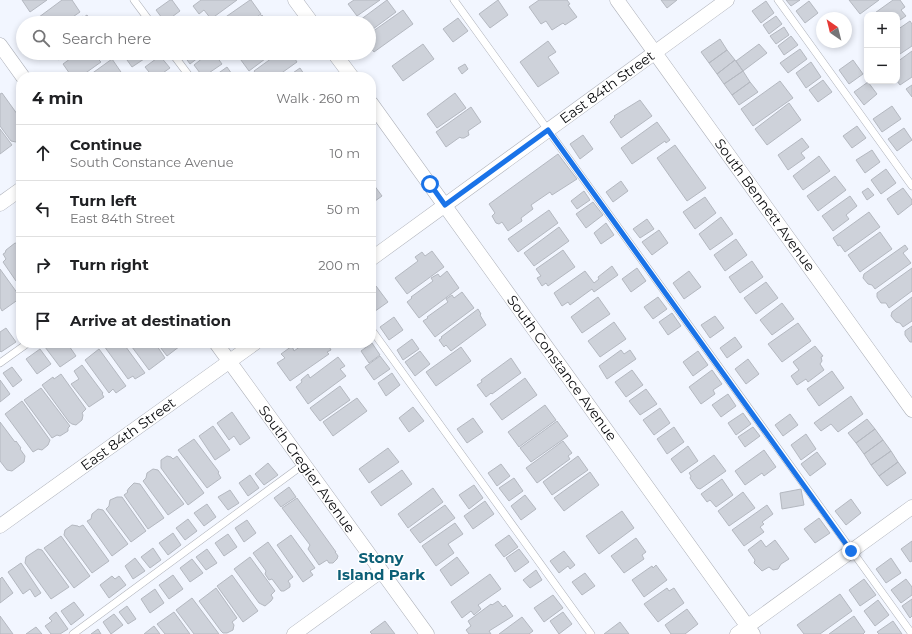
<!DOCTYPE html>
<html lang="en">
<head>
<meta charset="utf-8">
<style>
	:root { --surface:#fff; --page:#f2f2f2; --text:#202124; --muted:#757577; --line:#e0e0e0 }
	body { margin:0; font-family:Montserrat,sans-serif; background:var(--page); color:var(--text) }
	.controls { position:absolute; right:12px; top:12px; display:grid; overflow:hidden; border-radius:8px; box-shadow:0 2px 6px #0003 }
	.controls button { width:36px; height:36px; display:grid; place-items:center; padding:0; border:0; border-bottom:1px solid var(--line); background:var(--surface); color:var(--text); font:20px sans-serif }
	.compass { position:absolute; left:816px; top:12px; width:36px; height:36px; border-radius:50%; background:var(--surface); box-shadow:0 2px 6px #0003; rotate:325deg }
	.stop { position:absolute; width:12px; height:12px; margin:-9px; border:3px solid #1a73e8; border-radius:50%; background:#fff }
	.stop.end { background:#1a73e8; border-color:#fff; box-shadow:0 1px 4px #0008 }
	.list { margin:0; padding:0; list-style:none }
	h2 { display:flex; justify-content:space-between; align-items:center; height:52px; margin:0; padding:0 16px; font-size:17px }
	h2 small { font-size:13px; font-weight:400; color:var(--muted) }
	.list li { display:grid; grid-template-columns:26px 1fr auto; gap:12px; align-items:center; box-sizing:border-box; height:56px; padding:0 16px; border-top:1px solid var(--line) }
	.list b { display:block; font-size:15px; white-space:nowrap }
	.list p { margin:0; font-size:13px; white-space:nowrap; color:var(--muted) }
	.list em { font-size:13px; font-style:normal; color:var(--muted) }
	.icon { flex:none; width:22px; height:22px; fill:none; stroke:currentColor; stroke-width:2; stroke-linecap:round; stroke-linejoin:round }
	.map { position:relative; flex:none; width:912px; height:634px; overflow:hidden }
	.search { position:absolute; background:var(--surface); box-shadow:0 2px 6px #0003; left:16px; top:16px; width:360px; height:44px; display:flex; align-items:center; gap:10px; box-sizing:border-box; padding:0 14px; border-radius:22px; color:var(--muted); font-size:15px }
	.panel { position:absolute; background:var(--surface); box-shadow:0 2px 6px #0003; left:16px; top:72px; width:360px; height:276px; border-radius:16px }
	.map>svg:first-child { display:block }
	.building { fill:#ced2da; stroke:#b4b8c0 }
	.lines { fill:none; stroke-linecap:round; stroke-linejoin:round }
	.service-casing { stroke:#aeb1b9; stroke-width:8 }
	.minor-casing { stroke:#aeb1b9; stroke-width:15 }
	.service { stroke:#fff; stroke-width:7 }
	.minor { stroke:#fff; stroke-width:14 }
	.route { stroke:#1a73e8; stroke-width:5 }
	.labels { text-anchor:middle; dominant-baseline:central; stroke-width:3; stroke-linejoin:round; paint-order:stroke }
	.street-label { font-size:14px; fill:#0c0d10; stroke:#fff }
	.neighbourhood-label { font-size:15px; font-weight:bold; fill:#0c5f76; stroke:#fff }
</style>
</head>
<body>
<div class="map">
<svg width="912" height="634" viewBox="0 0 912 634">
	<rect width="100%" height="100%" fill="#f2f6ff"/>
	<path class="building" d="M22 0H47L30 12Z
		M62 0H72L80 12 64 23H31Z
		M170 0H172L180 11 165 22 156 10Z
		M201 0H237L211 19 204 10 199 14 193 6Z
		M250 0H251L261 14 248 23H217Z
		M354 0H380L357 16 348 4Z
		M387 0 396 12 369 32V23H362L360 20Z
		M498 0 508 15 490 28 479 14Z
		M539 0H567L570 4 568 5 577 17 565 25 563 23 552 30 546 21 541 24 529 7Z
		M661 0H677L667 8Z
		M786 0H800L791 6Z
		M849 0H879L860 14Z
		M893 0H900L905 7 901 10 906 16 897 22V15H872Z
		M766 1 774 13 761 23 752 11Z
		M809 1 818 13 805 23 796 11Z
		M403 10 413 24 374 52 369 46V34Z
		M87 15 92 22 91 23H74L83 16 84 17Z
		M262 15 268 23H250Z
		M776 16 782 24 769 34 763 25Z
		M458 18 468 31 453 42 443 29Z
		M910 21 912 24V46L897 56V30Z
		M784 27 789 35 776 44 770 36Z
		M791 36 798 45 784 55 778 46Z
		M720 39 727 50 709 63 701 52Z
		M548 41 556 52 548 57 559 73 538 87 520 62Z
		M423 44 434 59 403 81 392 66Z
		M759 44 767 53 743 71 736 61Z
		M800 49 807 59 788 73 780 63Z
		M727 50 735 60 717 74 709 63Z
		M912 51V77L900 85 897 81V62Z
		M52 53H67L58 60Z
		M78 53H109L99 60 101 62 80 77H72L63 64Z
		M122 53H144L147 57 132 67Z
		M182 53H202L203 54 190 64Z
		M209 53H214L222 64 203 77 194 65Z
		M243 53H273L249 71 238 56Z
		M279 53H291L297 62 276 77H251L256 74 254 71Z
		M160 56 170 68 157 77H153L145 67Z
		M112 59 123 75 120 77H87Z
		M735 60 743 71 724 84 717 74Z
		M853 60 863 74 849 84 839 70Z
		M811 62 821 77 806 88 796 73Z
		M465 64 468 69 462 74 458 68Z
		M227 67 234 77H213Z
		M300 68 306 77H287Z
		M743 71 750 82 732 95 724 84Z
		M823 80 832 92 818 102 809 90Z
		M780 81 793 98 753 126 741 109Z
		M750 82 758 92 739 105 732 95Z
		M868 82 877 94 864 105 854 92Z
		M912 85V97L906 89Z
		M2 93 20 118 21 117V139L16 142 11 141 0 126V94Z
		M455 93 466 108 437 128 427 114Z
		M640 100 652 116 621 138 610 122 615 117 614 116Z
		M789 103 801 120 767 145 755 129Z
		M892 106 901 119 882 132 873 119Z
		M471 107 481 122 468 131 469 135 464 138H461L460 137 446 147 436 132Z
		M657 122 670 140 666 143 665 141 632 164 621 148Z
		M857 126 866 138 852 148 843 136Z
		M904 128 912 140 897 151 888 139Z
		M0 129 12 145 0 154Z
		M583 135 593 149 580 159 570 144Z
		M802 138 809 147 801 153 805 158 788 170 778 155Z
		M675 145 706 188 687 201 657 158Z
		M872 150 880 162 865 173 856 160Z
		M558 154 577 179 552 195 550 192 531 205 533 209 521 218 522 221 508 231 502 222 499 224 496 223 492 216 495 213 489 204Z
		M819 156 830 171 803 190 793 176Z
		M886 169 896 183 881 194 871 180Z
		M835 176 846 190 818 211 807 196Z
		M371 181 382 196 371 204Z
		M621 181 628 191 613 202 606 192Z
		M868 188 874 195 867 200 862 192Z
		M903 188 912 200V204L898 215 887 199Z
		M584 191 590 200 577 209 571 201Z
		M850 196 857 206 846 215 849 219 833 231 822 216Z
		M705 197 716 213 695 229 683 212Z
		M593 202 603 215 586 228 576 214Z
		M549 210 558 223 518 252 508 239Z
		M869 212 880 227 845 252 840 245 838 246 833 238Z
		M721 217 733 234 710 250 699 234Z
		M647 219 654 229 640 238 633 229Z
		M606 223 614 235 601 244 594 233Z
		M559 227 569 241 534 266 524 253Z
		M659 230 668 243 652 255 642 242Z
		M880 232 892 249 860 272 848 255Z
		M736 239 747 255 725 271 714 255Z
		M21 242V280L20 278 16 281 3 262 6 259 3 254 5 253 6 250 15 243 19 244Z
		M905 245 908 249 903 253 911 263 875 289 872 285 868 284 863 278 864 274Z
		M563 250 575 267 548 286 546 283 542 286 537 278 541 276 536 269Z
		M432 251 444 267 407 294 395 278 418 261 415 257 422 252 425 256Z
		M752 261 763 277 740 293 729 277Z
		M612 266 618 275 594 292 592 289 570 305 568 302 562 306 554 293 585 271 594 283 599 279 598 277Z
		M637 268 646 281 631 292 622 279Z
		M912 268V291L889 308 886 303H881L877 297V293Z
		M0 269 18 294 17 295 19 299 2 311 0 307Z
		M447 271 459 288 419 318 407 302 412 298 411 297 433 281 431 278 438 274 440 277Z
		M689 271 701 287 684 299 673 283Z
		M766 282 778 298 756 314 744 298Z
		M376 286 388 302 371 314V290Z
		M462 292 474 308 435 337 423 321 428 318 427 317 448 302 446 299 452 295 454 298Z
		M598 297 610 314 582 333 571 317Z
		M658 297 667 309 653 319 644 307Z
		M912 297V321L903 327 900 323 896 322 891 316 892 312Z
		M782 303 794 319 772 335 760 320Z
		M478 309 481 314 480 315 486 325 451 351 446 345 444 347 439 340 442 338 441 337Z
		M672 313 681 326 668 335 659 322Z
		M715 316 724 328 710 338 701 325Z
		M394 317 403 330 389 340 380 327Z
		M614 322 626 339 600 357 588 341Z
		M798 323 811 341 782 362 768 344Z
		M912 326V342H910L905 335V331Z
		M6 328 16 342 1 352 0 351V332Z
		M735 337 742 347 727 358 720 348Z
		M412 339 419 349 403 360 397 350Z
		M50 343H67L76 356 60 367 45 347Z
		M108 343H123L145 373 135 379 133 376 128 379 104 346Z
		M129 343H155L165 358 149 370Z
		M157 343H184L167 356Z
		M305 343H327L331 350 327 352 329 354 290 381 277 363 285 358 281 354 292 346 294 351Z
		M372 343 380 355 369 363 361 351Z
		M815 346 823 356 821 357 822 361 820 364 824 370 808 382 806 379 797 385 791 376 799 370 793 362Z
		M461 347 471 361 436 386 426 372Z
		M40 349 51 364 37 374 26 359Z
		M99 349 126 386 116 393 113 389 109 393 85 360Z
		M621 350 624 354 630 350 636 359 607 379 599 366Z
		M420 351 430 364 415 376 405 362Z
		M698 351 708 365 693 376 683 362Z
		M380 356 390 369 374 380 365 367Z
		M338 357 345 366 340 369 346 376 308 404 296 387 302 382 301 380 308 374 310 378Z
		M511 358 521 373 492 394 491 393 486 397 477 385 482 382 481 380Z
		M748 359 759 374 746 384 735 369Z
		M82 365 103 393 102 394 104 397 89 407 71 384 79 379 74 371Z
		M12 367 22 380 13 387 3 373Z
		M632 370 643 385 626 397 615 382Z
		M712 370 722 384 713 390 715 394 701 404 689 387Z
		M832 371 844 388 819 406 807 389Z
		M392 373 400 385 386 396 378 383Z
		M61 374 86 409 82 413 83 415 82 420 76 425 72 424 69 422 42 385 53 377 54 379Z
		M525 378 537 395 502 420 490 404Z
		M0 380 10 394 0 402Z
		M340 386 350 400 320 421 310 408Z
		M41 388 70 426 68 428V431L60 436 57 435 52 438 24 400Z
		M646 389 657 404 640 415 629 401Z
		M728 394 736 406 721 417 712 405Z
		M851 396 863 414 838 432 831 424 821 431 814 423Z
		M357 398 367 411 333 436 323 422Z
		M22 401 50 440 48 445 42 450 38 449 33 452 5 414Z
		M545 405 556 420 519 447 508 432Z
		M413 407 424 421 409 432 399 418Z
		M660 408 670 423 654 435 643 420Z
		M232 412 250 438 240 445 234 436 229 440 217 423Z
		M743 413 751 424 736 435 728 423Z
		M790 414 798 425 783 436 775 425Z
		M473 418 483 432 467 443 457 429Z
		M867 419 875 429 856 443 848 433Z
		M557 421 568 436 531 462 520 448Z
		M0 422 15 442 16 441 21 448 20 449 25 456 24 462 12 471 7 470 0 461Z
		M213 426 230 450 215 460 199 436Z
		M674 427 684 442 667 454 657 439Z
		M753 427 760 436 745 447 738 437Z
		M875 429 883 440 864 454 856 443Z
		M806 434 816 449 801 460 791 445Z
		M194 439 219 472 218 473 221 478 207 488 178 450Z
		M883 440 891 451 871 465 864 454Z
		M563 441 572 453 568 456 570 459 537 483 526 468Z
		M688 446 698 461 681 473 671 459Z
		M388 448 399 462 369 483 359 469Z
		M764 450 776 467 764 476 762 473 745 485 735 471Z
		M891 451 898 462 879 476 871 465Z
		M817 452 826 464 810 476 801 464Z
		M714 455 726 471 700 489 697 488 690 478 691 476 689 473Z
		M167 456 171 457 173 459 177 456 204 493 188 505 161 468V460Z
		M578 456 588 470 552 495 543 482Z
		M898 462 906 473 887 486 879 476Z
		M268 463 278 475 264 485 255 474Z
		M501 464 510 476 497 486 488 473Z
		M153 469 158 470 184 504 168 515 143 481 146 478 147 473Z
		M402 470 412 484 381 506 371 492Z
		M590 472 599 485 564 511 554 498Z
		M250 475 259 488 248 496 239 483Z
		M514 478 523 491 509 501 499 488Z
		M722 479 733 495 716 507 710 500 707 502 701 494Z
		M134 483 140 484 164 518 148 529 124 495 128 492 127 491 129 488Z
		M474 485 483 498 469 509 459 495Z
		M289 487 296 497 281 507 274 498Z
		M433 488 443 502 408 528 398 514Z
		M801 489 804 505 782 509 780 493Z
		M230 490 239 503 228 510 218 497Z
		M743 492 755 508 729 526 718 511Z
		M525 495 536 509 521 520 511 506Z
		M117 497H122L146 531 131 542 106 509 109 506 110 500Z
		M297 498 336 552H335L338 556 337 559 333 563H329L327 560 319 565 308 549 310 545 282 508Z
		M851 499 861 513 846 525 835 511Z
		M485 501 494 514 473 529 464 516Z
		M207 504 216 517 204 526 194 513Z
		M445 505 455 518 420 543 410 530Z
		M767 505 773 514 762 522 764 524 760 527 764 532 744 546 732 530Z
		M98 509 103 510 128 544 112 556 87 521 91 519 92 514Z
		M622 511 634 528 599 554 586 536Z
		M819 518 830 533 815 543 804 529Z
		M188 519 197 531 185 540 176 528Z
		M247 520 256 533 244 542 235 528Z
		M455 523 463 534 448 544 454 553 436 566 422 546Z
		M72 525 78 526 79 527 83 525 109 561 92 573 64 535 65 530Z
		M173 533 181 545 168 555 159 543Z
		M228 534 237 547 224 556 215 543Z
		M291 535 315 568 310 571 313 575 303 582 277 545Z
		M509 535 518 547 504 557 495 545Z
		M61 536 90 576 74 588 44 548Z
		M636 538 646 552 642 555 644 559 624 573 611 556Z
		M761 540 766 547 775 540 789 559 781 564 778 569 773 570 769 567 762 571 754 563 755 560 748 550Z
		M912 541V561L910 562 901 549Z
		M268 542 293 577 288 581 290 584V587L284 591H281L272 579 269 580 265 574 266 571 253 553Z
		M153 548 161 560 150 568 141 557Z
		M38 549 42 550 69 587 51 599 25 563 26 557Z
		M207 549 217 563 206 570 196 557Z
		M519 549 529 562 515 572 506 558Z
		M564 551 575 565 570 569 568 566 559 573 550 561Z
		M250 557 275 591 271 595 273 598 271 601 265 606 259 603 234 569Z
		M457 557 469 573 451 586 440 570Z
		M135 558 145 571 133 579 125 566Z
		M891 558 901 573 886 583 876 569Z
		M192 559 203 573 190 582 180 568Z
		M21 563 41 593 35 597 30 589 23 594 8 572Z
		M656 565 667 580 644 597 632 580 652 566 653 568Z
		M536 570 542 580 530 588 523 580Z
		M585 573 595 586 582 595 572 582Z
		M490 574 501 589 478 605 481 609 474 615 471 611 462 618 451 602Z
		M173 575 183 589 169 599 159 585Z
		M232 575 258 611 243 622 217 586Z
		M112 576 115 579 119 576 126 585 109 598 100 585Z
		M2 577 13 593 0 603V579Z
		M864 579 876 595 860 606 849 590Z
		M906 579 912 587V595L901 603 891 590Z
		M216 588 237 618 232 622 234 625 233 630 227 633H223L221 631 199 601Z
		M667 588 669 591 674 588 684 603 658 622 644 604Z
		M155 589 164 603 150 613 141 599Z
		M840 594 852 611 820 634H804L797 625Z
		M553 595 563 608 544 622 534 608Z
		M192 598 219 634H194L176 610Z
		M912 599V616L910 618 902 606Z
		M878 600 889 615 875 626 864 611Z
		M498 601 503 607 505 605 513 616 489 631 491 634H469L466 630 471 626 468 621 491 604 492 605Z
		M74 602 84 615 71 625 61 611Z
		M127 606 136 619 128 624 119 612Z
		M687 609 698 624 685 634H671L665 625Z
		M56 612 68 629 60 634H51L45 626 52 621 49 618Z
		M174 612 190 634H165L157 624Z
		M563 612 572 624 559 634 550 621Z
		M114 614 123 625 111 634 103 622Z
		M0 616 13 634H0Z
		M854 616 865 632 863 634H829Z
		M522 617 533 631 529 634H499Z
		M385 621 395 634H372L370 632Z
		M893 621 902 634H879L877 632Z
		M620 622 629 634H604Z
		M154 626 160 634H144Z
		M36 627 42 634H26Z
		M98 629 101 634H91Z"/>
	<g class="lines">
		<g class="service-casing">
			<path id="service" d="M134 0 151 23
				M454 0 912 634
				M778 0 912 186
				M172 53 190 77
				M371 329 591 634
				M0 363 28 343
				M73 634 304 464"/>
		</g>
		<g class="minor-casing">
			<path id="minor" d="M295 0 312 23
				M617 0 912 410
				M0 45 23 77
				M334 53 352 77
				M371 103 753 634
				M0 204 21 189
				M371 259 727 0
				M216 343 427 634
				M0 526 255 343
				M294 634 381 571
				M737 634 912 507"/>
		</g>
		<use href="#service" class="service"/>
		<use href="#minor" class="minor"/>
	</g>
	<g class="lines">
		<path class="route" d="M430 184 445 205 548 130 851 551"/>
	</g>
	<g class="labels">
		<g class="street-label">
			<text transform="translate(607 87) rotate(-36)">East 84th Street</text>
			<text transform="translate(765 205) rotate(54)">South Bennett Avenue</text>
			<text transform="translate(562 368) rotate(54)">South Constance Avenue</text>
			<text transform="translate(128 434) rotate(-36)">East 84th Street</text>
			<text transform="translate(307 469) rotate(54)">South Cregier Avenue</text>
		</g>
		<g class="neighbourhood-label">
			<text x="381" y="557">Stony<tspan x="381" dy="17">Island Park</tspan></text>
		</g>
	</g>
</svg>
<div class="controls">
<button>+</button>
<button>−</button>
</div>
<svg class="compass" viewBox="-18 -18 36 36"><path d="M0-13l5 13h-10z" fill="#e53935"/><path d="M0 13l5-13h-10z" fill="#757577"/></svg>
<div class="stop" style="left:430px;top:184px"></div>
<div class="stop end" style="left:851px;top:551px"></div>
<div class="search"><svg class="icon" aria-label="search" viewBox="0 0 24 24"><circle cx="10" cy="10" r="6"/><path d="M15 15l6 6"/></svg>Search here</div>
<section class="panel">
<h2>4 min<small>Walk · 260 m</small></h2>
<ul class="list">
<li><svg class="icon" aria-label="ahead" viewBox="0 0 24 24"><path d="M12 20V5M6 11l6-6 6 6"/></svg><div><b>Continue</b><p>South Constance Avenue</p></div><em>10 m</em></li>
<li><svg class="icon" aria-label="left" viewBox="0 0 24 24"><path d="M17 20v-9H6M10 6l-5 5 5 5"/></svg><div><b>Turn left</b><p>East 84th Street</p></div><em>50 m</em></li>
<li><svg class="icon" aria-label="right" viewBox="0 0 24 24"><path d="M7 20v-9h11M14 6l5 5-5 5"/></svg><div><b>Turn right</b></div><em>200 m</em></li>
<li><svg class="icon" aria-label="arrive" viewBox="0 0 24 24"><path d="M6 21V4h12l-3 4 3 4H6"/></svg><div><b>Arrive at destination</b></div></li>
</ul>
</section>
</div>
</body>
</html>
